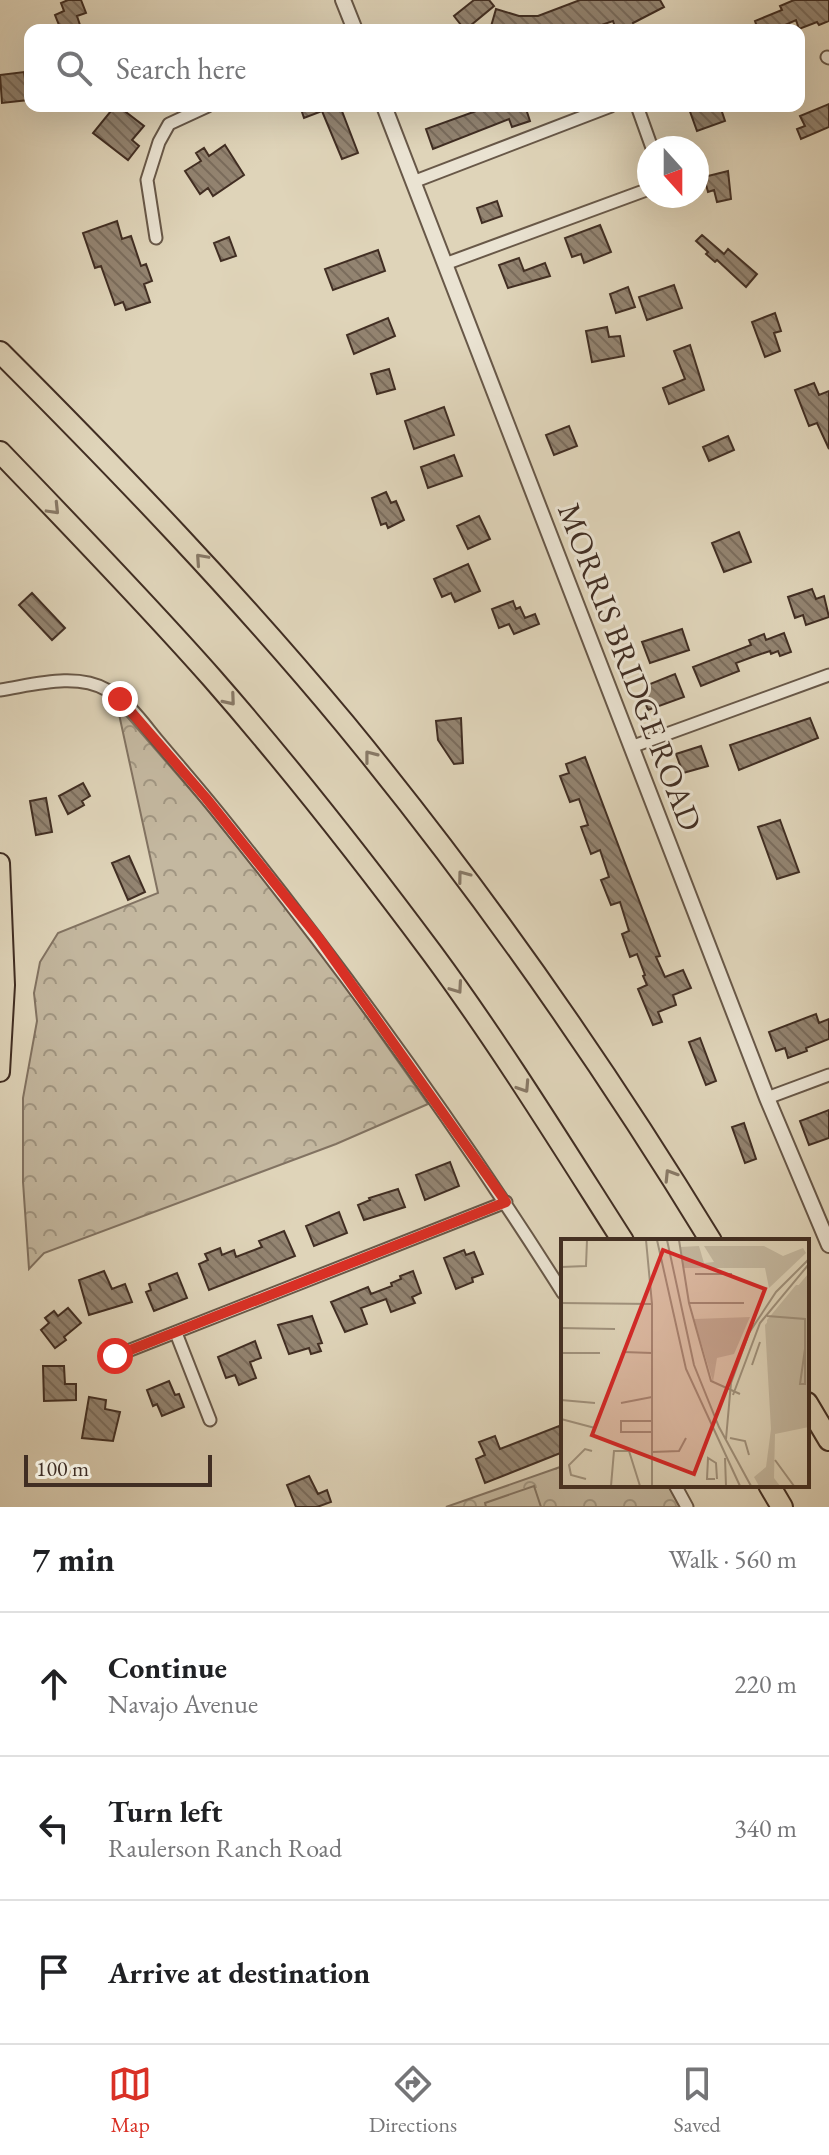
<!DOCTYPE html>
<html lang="en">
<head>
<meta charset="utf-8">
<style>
	:root { --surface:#fff; --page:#f2f2f2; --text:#202124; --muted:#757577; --line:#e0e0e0; --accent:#d93025 }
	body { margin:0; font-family:"EB Garamond",serif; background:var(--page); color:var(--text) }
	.compass { position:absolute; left:637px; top:136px; width:72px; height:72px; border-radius:50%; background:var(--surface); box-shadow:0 8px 32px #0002; rotate:159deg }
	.scale { position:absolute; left:24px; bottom:20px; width:188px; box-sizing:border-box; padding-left:8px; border:4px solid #412e23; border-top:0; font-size:22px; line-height:28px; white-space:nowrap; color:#412e23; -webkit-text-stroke:6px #eae3d2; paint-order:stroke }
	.stop { position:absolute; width:24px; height:24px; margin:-18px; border:6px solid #d93025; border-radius:50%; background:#fff }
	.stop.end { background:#d93025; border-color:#fff; box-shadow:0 2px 8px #0008 }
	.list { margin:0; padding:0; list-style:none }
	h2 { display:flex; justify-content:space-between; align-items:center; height:104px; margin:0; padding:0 32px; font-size:34px }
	h2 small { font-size:26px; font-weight:400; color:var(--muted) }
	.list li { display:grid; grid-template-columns:52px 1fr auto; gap:24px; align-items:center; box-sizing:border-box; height:144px; padding:0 32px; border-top:2px solid var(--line) }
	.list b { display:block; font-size:30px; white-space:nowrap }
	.list p { margin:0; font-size:26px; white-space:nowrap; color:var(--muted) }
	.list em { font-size:26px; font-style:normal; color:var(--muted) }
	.icon { flex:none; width:44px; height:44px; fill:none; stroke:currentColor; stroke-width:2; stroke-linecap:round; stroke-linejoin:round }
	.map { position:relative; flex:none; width:829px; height:1507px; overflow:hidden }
	.search { position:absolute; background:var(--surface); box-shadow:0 8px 32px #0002; left:24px; right:24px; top:24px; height:88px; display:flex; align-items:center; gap:20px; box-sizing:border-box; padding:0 28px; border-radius:16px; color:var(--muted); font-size:30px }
	.sheet { height:536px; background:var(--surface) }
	nav { display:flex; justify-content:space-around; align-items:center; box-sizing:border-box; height:112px; border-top:2px solid var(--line); background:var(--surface); font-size:22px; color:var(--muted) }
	nav a { display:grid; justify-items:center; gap:4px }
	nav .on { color:var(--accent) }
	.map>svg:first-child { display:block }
	.forest { fill:url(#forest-crowns); stroke:#827362; stroke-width:2 }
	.pitch { fill:#c4b8a0; stroke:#827362; stroke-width:2 }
	.building { fill:url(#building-back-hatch); stroke:#412e23; stroke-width:2 }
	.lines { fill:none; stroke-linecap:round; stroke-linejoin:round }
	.minor-casing { stroke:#685848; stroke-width:15 }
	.tertiary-casing { stroke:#685848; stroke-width:18 }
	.primary-casing { stroke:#412e23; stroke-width:22 }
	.motorway-casing { stroke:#412e23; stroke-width:24 }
	.minor { stroke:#eae3d2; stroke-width:11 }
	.tertiary { stroke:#eae3d2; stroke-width:14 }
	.primary { stroke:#dfd4b9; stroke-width:18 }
	.motorway { stroke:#dfd4b9; stroke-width:20 }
	.oneway { stroke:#887966 }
	.route { stroke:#d93025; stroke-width:10 }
	.labels { text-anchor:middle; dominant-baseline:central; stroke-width:6; stroke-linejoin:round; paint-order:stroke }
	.street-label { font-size:32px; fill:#412e23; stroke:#eae3d2 }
	.inset-road { fill:none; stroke:#a0927d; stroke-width:2 }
	.view { fill:#d62828; fill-opacity:0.15; stroke:#d62828; stroke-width:4 }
	.inset-edge { fill:none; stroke:#412e23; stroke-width:4 }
</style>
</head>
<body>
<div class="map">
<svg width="829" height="1507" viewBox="0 0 829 1507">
	<defs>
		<pattern id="forest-crowns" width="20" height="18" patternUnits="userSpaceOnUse" patternTransform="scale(2)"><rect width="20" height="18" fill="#c4b8a0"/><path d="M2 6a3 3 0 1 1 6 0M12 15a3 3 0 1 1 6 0" fill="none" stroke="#a19682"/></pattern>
		<pattern id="building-back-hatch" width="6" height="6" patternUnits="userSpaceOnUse" patternTransform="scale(2)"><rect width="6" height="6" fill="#938471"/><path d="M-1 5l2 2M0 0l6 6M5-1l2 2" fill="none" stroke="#7a6c5c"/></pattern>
	</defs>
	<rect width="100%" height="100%" fill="#dfd4b9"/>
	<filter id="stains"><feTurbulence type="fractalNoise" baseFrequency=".0025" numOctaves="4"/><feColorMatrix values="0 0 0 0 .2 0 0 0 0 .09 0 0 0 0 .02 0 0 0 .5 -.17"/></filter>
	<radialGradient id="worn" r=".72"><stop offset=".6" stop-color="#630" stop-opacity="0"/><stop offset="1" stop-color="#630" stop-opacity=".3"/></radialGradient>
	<path class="forest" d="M117 705 201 802 313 941 428 1104 336 1144 44 1253 29 1269 23 1182V1098L37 1021 34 993 40 962 58 933 158 893Z
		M563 1466V1485H668L680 1507H446Z"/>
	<path class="pitch" d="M534 1486 541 1507H486L485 1503Z"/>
	<path class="building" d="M68 0H81L86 13 77 16 80 25 61 30 55 15 64 11 61 3Z
		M474 0H489L494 6 465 30 454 16Z
		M580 0H660L664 7 633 23 635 27 626 30H616L613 21 587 30H490L496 9 519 16H538Z
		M794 0H829V21L819 25 817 22 799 29 796 20 774 30H758L755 21 782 10 780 6Z
		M24 72 28 100 2 103 0 75Z
		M829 104V127L801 139 797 129 805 126 800 116Z
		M115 106H118L144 126 132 140 139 146 128 160 93 133Z
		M300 106H340L358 153 342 159 322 111 304 118Z
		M490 106H525L530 121 512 127 509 119 433 149 426 129Z
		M688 106H720L725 121 697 131Z
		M225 145 244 175 213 196 208 188 200 194 185 171 201 161 196 153 204 148 209 156Z
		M728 171 731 199 717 202 714 190 708 192 704 177Z
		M497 201 502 216 482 223 477 208Z
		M117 221 122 239 131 236 141 266 146 264 152 281 144 284 150 302 126 310 123 302 115 305 101 266 95 268 83 233Z
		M600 225 611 252 584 263 581 254 572 257 565 238Z
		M702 235 724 254 728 249 757 274 746 287 717 260 715 262 706 254 708 252 696 241Z
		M229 237 236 256 221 261 214 243Z
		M378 250 385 271 333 290 325 269Z
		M519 258 524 271 545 263 550 276 508 288 499 265Z
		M674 285 682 308 647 320 639 297Z
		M628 287 635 307 616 313 610 294Z
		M775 313 781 331 774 333 780 351 765 357 752 322Z
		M388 318 395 336 354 354 347 335Z
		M607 327 609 337 620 336 624 356 592 362 586 331Z
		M690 345 704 390 669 404 663 388 685 379 674 351Z
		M389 369 395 389 377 394 371 374Z
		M814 383 819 395 829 391V449L817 423 809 426 795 390Z
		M444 407 454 435 414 449 405 421Z
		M569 426 577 446 554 455 546 435Z
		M728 436 734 450 709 461 703 447Z
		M454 455 462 476 428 488 421 467Z
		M386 492 391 503 396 501 404 520 388 528 386 523 381 525 372 498Z
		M479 516 490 539 468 549 457 526Z
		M739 532 751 562 724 572 712 543Z
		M468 564 480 591 455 602 451 593 442 597 434 579Z
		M812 589 816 599 824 596 829 617 806 625 803 615 795 618 788 597Z
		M32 593 65 628 52 640 19 605Z
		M513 601 516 609 520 607 525 618 535 614 539 624 514 634 509 624 499 628 492 609Z
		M682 629 689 650 650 663 642 642Z
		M784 633 791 652 780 656 778 651 771 654 770 651 755 656 736 663 739 671 701 686 693 667 751 645 749 640 764 634 766 640Z
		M675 674 684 697 648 710 642 694 647 692 645 686Z
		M461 718 463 763 454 764 438 740 436 721Z
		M810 718 818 738 739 770 730 745Z
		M701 746 708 766 683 773 676 754Z
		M585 757 660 956 656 957 665 977 683 970 691 988 673 995 676 1005 658 1012 662 1022 653 1025 638 989 647 985 643 976 645 975 637 954 630 957 622 934 629 931 620 902 611 905 601 880 609 877 600 850 591 854 581 827 588 825 579 799 570 802 560 776 569 773 566 764Z
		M83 783 90 796 82 801 84 805 68 814 59 796Z
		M46 798 52 832 36 835 30 801Z
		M780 820 799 872 777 879 758 827Z
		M129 856 145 892 128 900 112 863Z
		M816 1014 819 1023 829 1019V1039L806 1048 807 1051 788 1058 785 1048 776 1051 769 1032Z
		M700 1038 716 1081 706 1085 689 1042Z
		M829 1110V1138L809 1145 800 1121Z
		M744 1123 756 1159 745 1163 732 1127Z
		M450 1162 459 1186 425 1200 416 1175Z
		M398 1189 405 1207 364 1220 358 1205 370 1200 369 1198Z
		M339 1212 347 1233 314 1246 306 1226Z
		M284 1231 295 1256 209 1290 199 1264 208 1260 205 1254 220 1248 222 1255 234 1250 236 1257 262 1247 259 1241Z
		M464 1250 466 1255 474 1252 483 1274 472 1278 473 1282 456 1289 444 1258Z
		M104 1271 112 1289 125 1284 132 1302 89 1315 79 1280Z
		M413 1271 421 1293 412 1297 415 1303 391 1312 386 1299 361 1308 367 1324 345 1332 331 1302 368 1287 371 1294 392 1286 391 1283 401 1279 400 1276Z
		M177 1273 187 1298 154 1311 146 1292 151 1290 149 1284Z
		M68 1308 81 1323 64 1337 66 1340 55 1348 41 1330 49 1323 45 1318 54 1311 58 1316Z
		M312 1316 322 1343 318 1344 321 1351 311 1354 309 1348 289 1354 278 1325Z
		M255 1341 261 1358 250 1362 256 1378 239 1385 235 1375 226 1378 218 1357Z
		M43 1366H64L65 1384H76V1400L44 1401Z
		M169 1381 175 1395 179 1394 184 1407 162 1416 157 1404 153 1406 147 1390Z
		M89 1397 106 1400 105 1409 120 1412 113 1441 82 1438Z
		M559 1426 563 1437V1452L485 1483 476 1459 485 1455 479 1442 495 1436 500 1449Z
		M309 1476 318 1494 327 1490 331 1502 317 1507H296L287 1485Z"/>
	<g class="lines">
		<g class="minor-casing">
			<path id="minor" d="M827 57 829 58
				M637 106 652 148
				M413 182 611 106
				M156 238 147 180 159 142 169 124 208 106
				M445 264 649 189
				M0 690C33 685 76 672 107 690 128 701 143 723 158 741 179 766 200 790 220 815 343 968 458 1127 563 1293
				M631 747 829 675
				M767 1098 829 1075
				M176 1333 210 1420
				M115 1356 506 1202
				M675 1485 687 1507"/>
		</g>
		<g class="tertiary-casing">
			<path id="tertiary" d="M343 0 355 30
				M384 106 767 1098 829 1245"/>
		</g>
		<g class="primary-casing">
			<path id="primary" d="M0 863 5 985 0 1072"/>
		</g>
		<g class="motorway-casing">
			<path id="motorway" d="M0 352C120 472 237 594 345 724 479 887 601 1061 711 1241
				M0 452C72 527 144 601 212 678 289 766 362 859 432 953 500 1045 561 1144 623 1241
				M807 1403 829 1440
				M769 1485 782 1507"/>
		</g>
		<use href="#minor" class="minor"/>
		<use href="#tertiary" class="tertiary"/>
		<use href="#primary" class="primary"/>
		<use href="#motorway" class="motorway"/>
	</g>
	<defs><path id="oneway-chevron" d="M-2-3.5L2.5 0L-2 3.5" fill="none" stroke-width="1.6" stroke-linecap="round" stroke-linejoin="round" transform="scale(2)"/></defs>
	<g class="oneway">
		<use href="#oneway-chevron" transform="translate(54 509) rotate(46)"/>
		<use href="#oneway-chevron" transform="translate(201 559) rotate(-132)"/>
		<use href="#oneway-chevron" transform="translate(230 700) rotate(50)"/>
		<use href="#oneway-chevron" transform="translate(370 756) rotate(-128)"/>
		<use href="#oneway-chevron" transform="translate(463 876) rotate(-127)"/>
		<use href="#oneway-chevron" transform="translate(457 988) rotate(55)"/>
		<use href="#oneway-chevron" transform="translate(524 1087) rotate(57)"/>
		<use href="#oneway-chevron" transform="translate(670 1175) rotate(-122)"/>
	</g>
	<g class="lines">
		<path class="route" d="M115 1356 506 1202 318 937 206 798 120 699"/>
	</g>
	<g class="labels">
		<g class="street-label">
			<text transform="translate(630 667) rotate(69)">MORRIS BRIDGE ROAD</text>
		</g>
	</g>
	<g transform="translate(561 1239)">
		<rect width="248" height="248" fill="#dfd4b9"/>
		<path d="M138 7 143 24 153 23 143 7H203L222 17 242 9 245 14 208 49 204 29H122L119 8ZM247 35 248 188 214 195 213 239 219 247H198L193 238 205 228 210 190 204 86ZM189 78 173 115 156 119 152 143 133 80Z" fill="#c4b8a0"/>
		<path d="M235 46H247L248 186 211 187 206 81Z" fill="#c4b8a0"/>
		<path class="inset-road" d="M85 1 91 65V247M96 1 125 130 179 247M106 1 133 126 158 188 190 247M118 1 128 64 150 142 179 155M0 28 25 27 26 1M134 35H171M0 64 91 65M128 64H183M206 77 244 80V145H239L244 110M0 89 54 90M62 113 91 114M0 114H39M191 126 199 103M172 156 199 84 248 25M0 161 34 164M60 164 91 158M0 180 34 189M91 193H60V182H91M169 199 184 202 188 216M165 200 170 144 188 94 215 53 248 20M91 213 118 212 125 199M164 219 165 247M214 221 233 247M25 240 10 236 8 226 24 210 31 212M154 240H146L147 219 155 224 156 240M50 247 53 212H68L79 247"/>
		<path class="view" d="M102 11 204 50 133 235 31 196Z"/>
		<rect width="248" height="248" class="inset-edge"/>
	</g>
	<rect width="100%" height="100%" filter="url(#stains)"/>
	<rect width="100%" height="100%" fill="url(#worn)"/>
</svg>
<svg class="compass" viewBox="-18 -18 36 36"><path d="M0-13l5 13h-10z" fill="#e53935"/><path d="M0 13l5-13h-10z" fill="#757577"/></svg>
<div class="scale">100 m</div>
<div class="stop" style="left:115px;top:1356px"></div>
<div class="stop end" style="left:120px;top:699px"></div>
<div class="search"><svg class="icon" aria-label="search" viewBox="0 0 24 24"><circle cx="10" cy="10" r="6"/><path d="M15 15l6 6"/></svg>Search here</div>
</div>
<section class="sheet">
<h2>7 min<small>Walk · 560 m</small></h2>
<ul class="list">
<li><svg class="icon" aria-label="ahead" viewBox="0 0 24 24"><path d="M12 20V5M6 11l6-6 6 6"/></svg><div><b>Continue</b><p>Navajo Avenue</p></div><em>220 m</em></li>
<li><svg class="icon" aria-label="left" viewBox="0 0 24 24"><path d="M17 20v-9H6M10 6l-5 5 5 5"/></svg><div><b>Turn left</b><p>Raulerson Ranch Road</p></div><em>340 m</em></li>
<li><svg class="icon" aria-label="arrive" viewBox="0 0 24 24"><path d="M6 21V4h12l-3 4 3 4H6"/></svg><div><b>Arrive at destination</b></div></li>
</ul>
</section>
<nav>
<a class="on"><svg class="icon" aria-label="map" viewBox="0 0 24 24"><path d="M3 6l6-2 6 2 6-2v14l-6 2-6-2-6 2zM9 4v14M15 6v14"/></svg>Map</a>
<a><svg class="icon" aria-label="directions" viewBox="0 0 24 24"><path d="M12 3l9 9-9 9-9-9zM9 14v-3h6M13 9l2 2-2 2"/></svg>Directions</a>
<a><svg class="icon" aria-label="saved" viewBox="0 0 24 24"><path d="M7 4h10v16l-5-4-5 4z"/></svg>Saved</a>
</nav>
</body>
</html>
